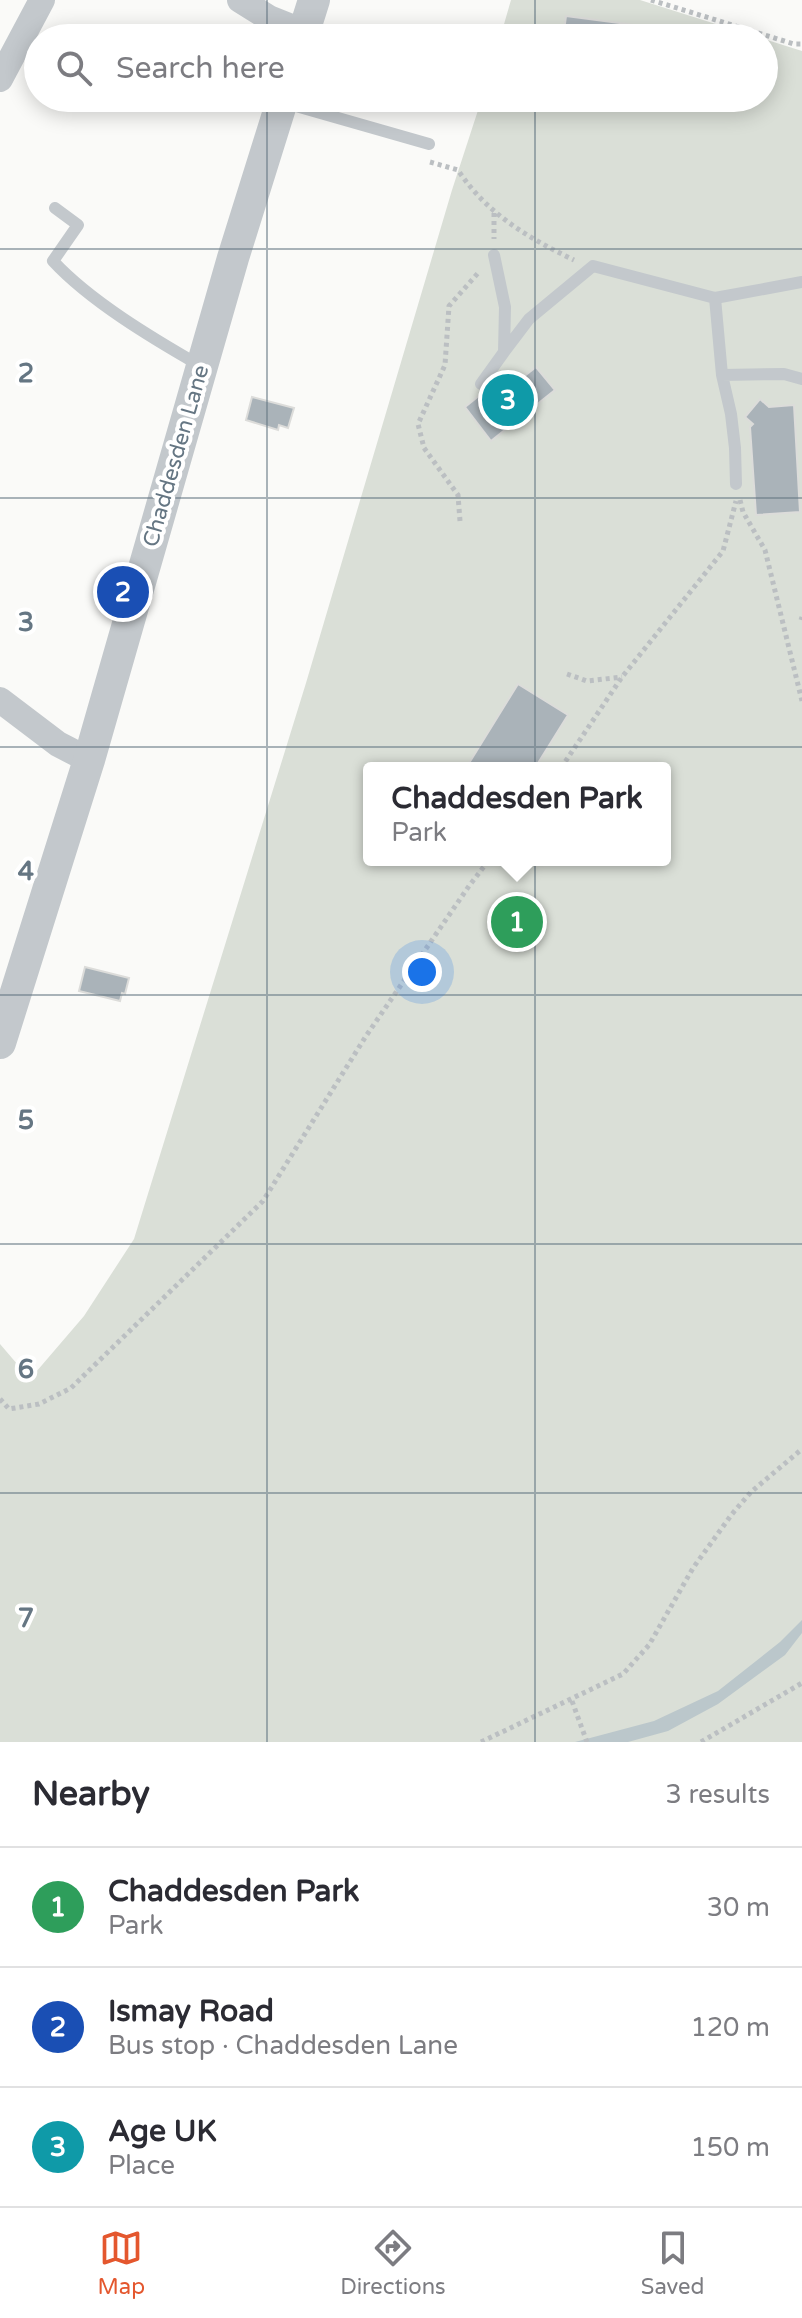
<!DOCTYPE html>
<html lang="en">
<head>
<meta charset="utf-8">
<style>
	:root { --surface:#fff; --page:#f2f2f3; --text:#2b2b33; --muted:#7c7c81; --line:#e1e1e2; --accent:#e4572e }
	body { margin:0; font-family:"Varela Round",sans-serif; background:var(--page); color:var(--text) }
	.you { position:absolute; left:422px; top:972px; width:28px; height:28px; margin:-20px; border:6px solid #fff; border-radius:50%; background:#1a73e8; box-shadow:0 0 0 12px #1a73e833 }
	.badge { display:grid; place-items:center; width:52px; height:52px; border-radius:50%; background:var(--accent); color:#fff; font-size:26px; font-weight:700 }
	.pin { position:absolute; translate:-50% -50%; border:4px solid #fff; box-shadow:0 2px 8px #0006 }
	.popup { position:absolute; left:363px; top:762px; width:308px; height:104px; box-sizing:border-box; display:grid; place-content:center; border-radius:8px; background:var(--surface); filter:drop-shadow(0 2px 6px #0005); font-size:26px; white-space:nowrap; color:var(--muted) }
	.popup b { font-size:30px; color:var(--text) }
	.popup::after { content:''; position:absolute; left:50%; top:100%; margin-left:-16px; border:16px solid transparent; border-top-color:var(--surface) }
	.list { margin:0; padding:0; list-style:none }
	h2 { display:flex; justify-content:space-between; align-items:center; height:104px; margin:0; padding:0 32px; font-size:34px }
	h2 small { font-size:26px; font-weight:400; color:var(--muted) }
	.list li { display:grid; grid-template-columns:52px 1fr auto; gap:24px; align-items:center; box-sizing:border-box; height:120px; padding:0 32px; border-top:2px solid var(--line) }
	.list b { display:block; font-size:30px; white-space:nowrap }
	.list p { margin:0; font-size:26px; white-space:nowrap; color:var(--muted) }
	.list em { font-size:26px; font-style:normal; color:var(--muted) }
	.icon { flex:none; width:44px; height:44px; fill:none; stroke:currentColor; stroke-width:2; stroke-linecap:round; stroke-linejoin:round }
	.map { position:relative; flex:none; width:802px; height:1742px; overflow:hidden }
	.search { position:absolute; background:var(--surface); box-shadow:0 4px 20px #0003; left:24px; right:24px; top:24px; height:88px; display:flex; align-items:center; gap:20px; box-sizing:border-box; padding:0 28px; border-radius:44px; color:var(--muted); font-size:30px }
	.sheet { height:464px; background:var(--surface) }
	nav { display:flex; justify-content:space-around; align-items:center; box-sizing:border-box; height:112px; border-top:2px solid var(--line); background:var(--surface); font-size:22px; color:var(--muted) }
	nav a { display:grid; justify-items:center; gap:4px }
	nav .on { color:var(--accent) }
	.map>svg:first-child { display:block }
	.green { fill:#dadfd7; fill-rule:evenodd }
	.water { fill:#bbc7cb }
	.building { fill:#aab3b9; stroke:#dcdcda; stroke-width:2 }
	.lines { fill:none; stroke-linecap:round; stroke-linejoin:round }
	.path { stroke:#bbbfc2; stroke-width:5; stroke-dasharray:4 4; stroke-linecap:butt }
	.service { stroke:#c3c8cc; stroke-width:12 }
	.minor { stroke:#c3c8cc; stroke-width:26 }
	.tertiary { stroke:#c3c8cc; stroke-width:32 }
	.grid { fill:none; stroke:#657683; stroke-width:2; stroke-opacity:0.55 }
	.labels { text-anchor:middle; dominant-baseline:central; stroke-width:8; stroke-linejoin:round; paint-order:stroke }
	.street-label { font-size:22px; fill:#657683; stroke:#fff }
	.grid-label { font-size:26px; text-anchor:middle; font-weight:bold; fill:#657683; stroke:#fff; stroke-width:8; stroke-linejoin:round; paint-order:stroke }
</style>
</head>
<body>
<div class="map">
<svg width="802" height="1742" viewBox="0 0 802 1742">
	<rect width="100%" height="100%" fill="#fafaf8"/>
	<path class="green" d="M511 0H640L760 38H500Z
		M764 39 802 51V1742H0V1344L30 1379 84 1316 134 1239 306 683 452 190 482 98H764ZM369 768H665V860H369Z"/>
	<path class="water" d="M802 1620V1633L785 1655 718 1704 668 1731 628 1742H575L654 1721 718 1691 780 1642Z"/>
	<path class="building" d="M566 16 650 27 649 38H563Z
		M536 367 555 390 491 441 465 407 495 383 503 393Z
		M252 397 294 408 288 428 279 425 278 430 246 420Z
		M760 399 769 407 794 405 800 512 756 515 750 427 753 424 745 417Z
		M518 684 568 715 535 768H466Z
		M85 967 129 978 125 994 122 993 120 1001 79 991Z"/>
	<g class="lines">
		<path class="path" d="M651 0 794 44H802
			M430 162 458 170C486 213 528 238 574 260
			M494 213V239
			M740 500 743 512 765 550 802 701
			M460 521 458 495 424 448 418 424 445 365 449 306 478 273
			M801 620 802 617
			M567 674 587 681 622 677
			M561 768 622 677 723 551 736 501
			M0 1399 9 1409 39 1404 71 1388 263 1201 366 1036 469 886 489 860
			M572 1701 587 1742
			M481 1742 623 1674 649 1645 693 1568 732 1514 751 1492 802 1449
			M701 1742 802 1683"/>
		<path class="service" d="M282 102 429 144
			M55 208 78 225 53 261C90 301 152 338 199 365
			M715 298 722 375 731 414 735 448 736 484
			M504 352 529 319 593 266 715 298 802 282
			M722 375 784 374 802 379
			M481 384 504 352 505 307 494 255"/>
		<path class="minor" d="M240 0 269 18 304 32
			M0 79 42 0
			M0 700 58 744 89 760"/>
		<path class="tertiary" d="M302 38 314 0
			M0 1043 89 760 233 258 283 98"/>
	</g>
	<path class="grid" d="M267 0V38M535 0V38M267 98V1742M535 98V1742M0 249H802M0 498H802M0 747H802M0 995H802M0 1244H802M0 1493H802"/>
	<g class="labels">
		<g class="street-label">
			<text transform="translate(176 456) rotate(-74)">Chaddesden Lane</text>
		</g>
	</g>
	<g class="grid-label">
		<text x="26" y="382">2</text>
		<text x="26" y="631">3</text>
		<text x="26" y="880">4</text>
		<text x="26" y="1129">5</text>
		<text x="26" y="1378">6</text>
		<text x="26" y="1627">7</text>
	</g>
</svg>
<div class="you"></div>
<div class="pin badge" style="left:517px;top:922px;background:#2e9e5b">1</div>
<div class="popup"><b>Chaddesden Park</b>Park</div>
<div class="pin badge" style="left:123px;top:592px;background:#1a4fb4">2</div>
<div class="pin badge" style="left:508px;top:400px;background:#0f9aa8">3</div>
<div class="search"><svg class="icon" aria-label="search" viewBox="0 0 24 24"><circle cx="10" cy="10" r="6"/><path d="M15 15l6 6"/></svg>Search here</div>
</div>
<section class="sheet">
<h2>Nearby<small>3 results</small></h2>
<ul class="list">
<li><span class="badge" style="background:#2e9e5b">1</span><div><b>Chaddesden Park</b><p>Park</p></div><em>30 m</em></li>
<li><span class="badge" style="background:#1a4fb4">2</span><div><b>Ismay Road</b><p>Bus stop · Chaddesden Lane</p></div><em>120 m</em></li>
<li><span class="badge" style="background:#0f9aa8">3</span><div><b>Age UK</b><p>Place</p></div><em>150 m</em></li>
</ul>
</section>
<nav>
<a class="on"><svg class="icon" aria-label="map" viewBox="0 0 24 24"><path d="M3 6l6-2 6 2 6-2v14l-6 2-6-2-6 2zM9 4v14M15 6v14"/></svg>Map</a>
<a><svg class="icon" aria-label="directions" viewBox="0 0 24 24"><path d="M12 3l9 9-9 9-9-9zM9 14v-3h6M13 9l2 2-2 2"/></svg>Directions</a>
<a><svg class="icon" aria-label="saved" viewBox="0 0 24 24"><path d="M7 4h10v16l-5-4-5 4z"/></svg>Saved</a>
</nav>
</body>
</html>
